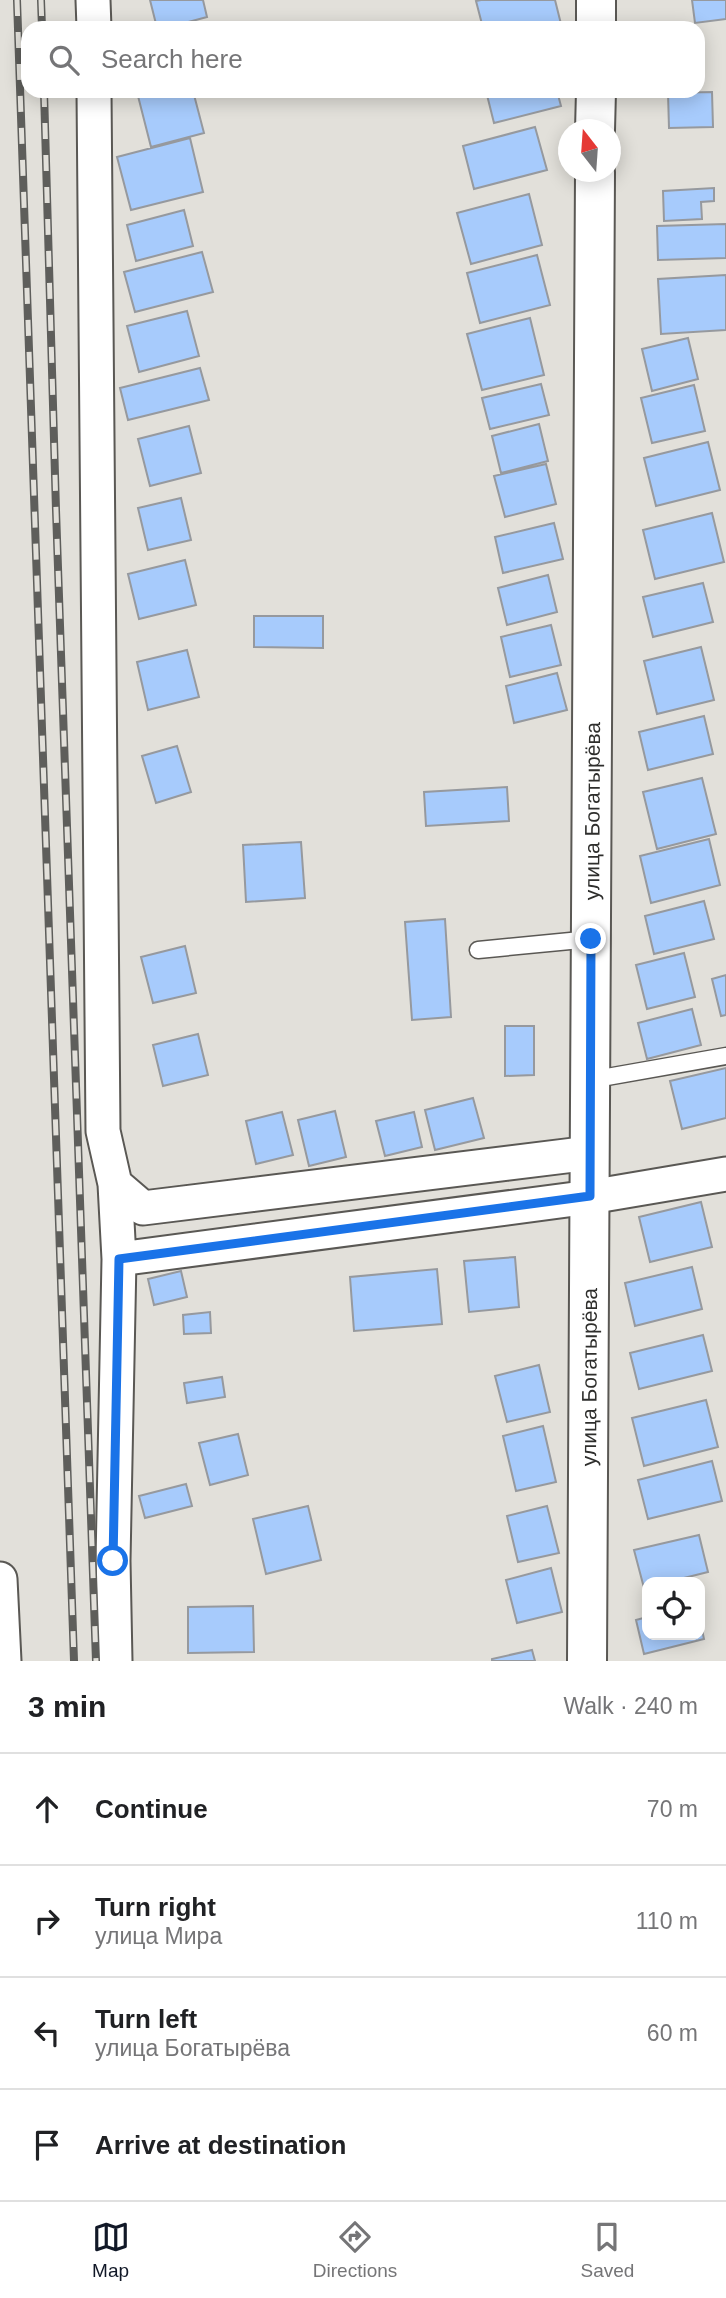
<!DOCTYPE html>
<html lang="en">
<head>
<meta charset="utf-8">
<style>
	:root { --surface:#fff; --page:#f2f2f2; --text:#202124; --muted:#757577; --line:#e0e0e0; --accent:#111827 }
	body { margin:0; font-family:Helvetica,sans-serif; background:var(--page); color:var(--text) }
	.controls { position:absolute; right:21px; bottom:21px; display:grid; overflow:hidden; border-radius:14px; box-shadow:0 4px 18px #0003 }
	.controls button { width:63px; height:63px; display:grid; place-items:center; padding:0; border:0; border-bottom:2px solid var(--line); background:var(--surface); color:var(--text); font:35px sans-serif }
	.compass { position:absolute; left:558px; top:119px; width:63px; height:63px; border-radius:50%; background:var(--surface); box-shadow:0 4px 18px #0003; rotate:343deg }
	.stop { position:absolute; width:21px; height:21px; margin:-16px; border:5px solid #1a73e8; border-radius:50%; background:#fff }
	.stop.end { background:#1a73e8; border-color:#fff; box-shadow:0 2px 7px #0008 }
	.list { margin:0; padding:0; list-style:none }
	h2 { display:flex; justify-content:space-between; align-items:center; height:91px; margin:0; padding:0 28px; font-size:30px }
	h2 small { font-size:23px; font-weight:400; color:var(--muted) }
	.list li { display:grid; grid-template-columns:46px 1fr auto; gap:21px; align-items:center; box-sizing:border-box; height:112px; padding:0 28px; border-top:2px solid var(--line) }
	.list b { display:block; font-size:26px; white-space:nowrap }
	.list p { margin:0; font-size:23px; white-space:nowrap; color:var(--muted) }
	.list em { font-size:23px; font-style:normal; color:var(--muted) }
	.icon { flex:none; width:38px; height:38px; fill:none; stroke:currentColor; stroke-width:2; stroke-linecap:round; stroke-linejoin:round }
	.map { position:relative; flex:none; width:726px; height:1661px; overflow:hidden }
	.search { position:absolute; background:var(--surface); box-shadow:0 4px 18px #0003; left:21px; right:21px; top:21px; height:77px; display:flex; align-items:center; gap:18px; box-sizing:border-box; padding:0 24px; border-radius:21px; color:var(--muted); font-size:26px }
	.sheet { height:539px; background:var(--surface) }
	nav { display:flex; justify-content:space-around; align-items:center; box-sizing:border-box; height:98px; border-top:2px solid var(--line); background:var(--surface); font-size:19px; color:var(--muted) }
	nav a { display:grid; justify-items:center; gap:4px }
	nav .on { color:var(--accent) }
	.map>svg:first-child { display:block }
	.building { fill:#a7cbfc; stroke:#96999e; stroke-width:2 }
	.lines { fill:none; stroke-linecap:round; stroke-linejoin:round }
	.lane-casing { stroke:#5a5854; stroke-width:19 }
	.street-casing { stroke:#5a5854; stroke-width:37 }
	.secondary-casing { stroke:#5a5854; stroke-width:42 }
	.lane { stroke:#fff; stroke-width:16 }
	.street { stroke:#fff; stroke-width:33 }
	.secondary { stroke:#fff; stroke-width:38 }
	.rail-casing { stroke:#5e5e5b; stroke-width:8 }
	.rail { stroke:#e2e0da; stroke-width:5; stroke-dasharray:16; stroke-linecap:butt }
	.route { stroke:#1a73e8; stroke-width:9 }
	.labels { text-anchor:middle; dominant-baseline:central; stroke-width:6; stroke-linejoin:round; paint-order:stroke }
	.street-label { font-size:21px; fill:#2e2e2c; stroke:#e2e0da }
</style>
</head>
<body>
<div class="map">
<svg width="726" height="1661" viewBox="0 0 726 1661">
	<rect width="100%" height="100%" fill="#e2e0da"/>
	<path class="building" d="M150 0H203L207 17 166 28H157Z
		M481 0H555L562 28H483L476 1Z
		M692 0H726V19L695 23Z
		M158 91H193L204 133 151 147 138 96Z
		M486 91H557L561 106 494 123Z
		M712 92 713 127 669 128 668 93Z
		M535 127 547 170 474 189 463 146Z
		M190 138 203 192 131 210 117 157Z
		M714 188V201L701 202 702 219 664 221 663 191Z
		M529 194 542 245 471 264 457 213Z
		M184 210 193 246 136 261 127 225Z
		M726 224V258L658 260 657 226Z
		M202 252 213 292 135 312 124 272Z
		M537 255 550 305 480 323 467 273Z
		M726 275V330L661 334 658 279Z
		M187 311 199 356 139 372 127 326Z
		M530 318 544 375 482 390 467 334Z
		M688 338 698 379 652 391 642 349Z
		M200 368 209 400 128 420 120 388Z
		M541 384 549 415 490 429 482 398Z
		M694 385 705 431 652 443 641 398Z
		M539 424 548 461 501 473 492 436Z
		M189 426 201 473 150 486 138 439Z
		M708 442 720 490 656 506 644 458Z
		M546 464 556 504 505 517 494 476Z
		M181 498 191 540 148 550 138 508Z
		M712 513 724 562 655 579 643 530Z
		M554 523 563 559 503 573 495 537Z
		M185 560 196 605 139 619 128 574Z
		M548 575 557 612 507 625 498 588Z
		M703 583 713 622 653 637 643 597Z
		M254 616H323V648L254 647Z
		M551 625 561 665 510 677 501 637Z
		M701 647 714 700 657 714 644 661Z
		M187 650 199 697 148 710 137 662Z
		M557 673 567 710 514 723 506 686Z
		M704 716 713 754 648 770 639 732Z
		M177 746 191 792 156 803 142 756Z
		M702 778 716 834 657 849 643 792Z
		M507 787 509 821 426 826 424 792Z
		M709 839 720 885 651 903 640 856Z
		M301 842 305 898 246 902 243 845Z
		M704 901 714 939 654 954 645 916Z
		M445 919 451 1017 412 1020 405 922Z
		M185 946 196 993 153 1003 141 957Z
		M684 953 695 997 647 1009 636 965Z
		M726 975V1015L721 1016 712 979Z
		M692 1009 701 1045 647 1059 638 1023Z
		M505 1026H534V1075L505 1076Z
		M198 1034 208 1075 163 1086 153 1045Z
		M726 1068V1118L682 1129 670 1081Z
		M473 1098 484 1138 435 1150 425 1110Z
		M335 1111 346 1157 309 1166 298 1120Z
		M282 1112 293 1155 256 1164 246 1121Z
		M414 1112 422 1147 385 1156 376 1121Z
		M701 1202 712 1247 650 1262 639 1217Z
		M515 1257 519 1307 469 1312 464 1261Z
		M692 1267 702 1309 635 1326 625 1283Z
		M437 1269 442 1324 354 1331 350 1277Z
		M181 1271 187 1297 154 1305 148 1279Z
		M210 1312 211 1333 184 1334 183 1315Z
		M703 1335 712 1371 639 1389 630 1353Z
		M539 1365 550 1412 507 1422 495 1376Z
		M222 1377 225 1397 187 1403 184 1383Z
		M706 1400 718 1447 644 1466 632 1418Z
		M543 1426 556 1482 516 1491 503 1436Z
		M238 1434 248 1475 210 1485 199 1443Z
		M712 1461 722 1501 648 1519 638 1480Z
		M186 1484 192 1506 145 1518 139 1496Z
		M308 1506 321 1560 266 1574 253 1519Z
		M547 1506 559 1553 518 1562 507 1516Z
		M699 1535 708 1572 668 1582H647V1587L644 1588 634 1550Z
		M551 1568 562 1612 517 1623 506 1580Z
		M253 1606 254 1652 188 1653V1607Z
		M647 1617V1635H700V1620L704 1639 644 1654 636 1620Z
		M532 1650 535 1661H492V1659Z"/>
	<g class="lines">
		<g class="lane-casing">
			<path id="lane" d="M478 950 591 939
				M590 1080 726 1056"/>
		</g>
		<g class="street-casing">
			<path id="street" d="M93 0 94 28
				M94 91 103 1131 115 1184 143 1208 590 1153
				M119 1259 590 1197 726 1174
				M0 1579 4 1661
				M115 1661 113 1561 119 1259 115 1184"/>
		</g>
		<g class="secondary-casing">
			<g id="secondary">
				<path d="M596 28V0"/>
				<path d="M595 130 596 91"/>
				<path id="s1" d="M587 1661 595 172"/>
			</g>
		</g>
		<use href="#lane" class="lane"/>
		<use href="#street" class="street"/>
		<use href="#secondary" class="secondary"/>
		<g class="rail-casing">
			<path id="rail" d="M17 0 74 1661
				M41 0 42 28
				M44 91 56 510 96 1661"/>
		</g>
		<use href="#rail" class="rail"/>
	</g>
	<g class="lines">
		<path class="route" d="M113 1561 119 1259 590 1196 591 939"/>
	</g>
	<g class="labels">
		<g class="street-label">
			<text stroke="none"><textPath href="#s1" startOffset="850">улица Богатырёва</textPath></text>
			<text stroke="none"><textPath href="#s1" startOffset="284">улица Богатырёва</textPath></text>
		</g>
	</g>
</svg>
<div class="controls">
<button><svg class="icon" aria-label="locate" viewBox="0 0 24 24"><circle cx="12" cy="12" r="6"/><path d="M12 2v4M12 18v4M2 12h4M18 12h4"/></svg></button>
</div>
<svg class="compass" viewBox="-18 -18 36 36"><path d="M0-13l5 13h-10z" fill="#e53935"/><path d="M0 13l5-13h-10z" fill="#757577"/></svg>
<div class="stop" style="left:113px;top:1561px"></div>
<div class="stop end" style="left:591px;top:939px"></div>
<div class="search"><svg class="icon" aria-label="search" viewBox="0 0 24 24"><circle cx="10" cy="10" r="6"/><path d="M15 15l6 6"/></svg>Search here</div>
</div>
<section class="sheet">
<h2>3 min<small>Walk · 240 m</small></h2>
<ul class="list">
<li><svg class="icon" aria-label="ahead" viewBox="0 0 24 24"><path d="M12 20V5M6 11l6-6 6 6"/></svg><div><b>Continue</b></div><em>70 m</em></li>
<li><svg class="icon" aria-label="right" viewBox="0 0 24 24"><path d="M7 20v-9h11M14 6l5 5-5 5"/></svg><div><b>Turn right</b><p>улица Мира</p></div><em>110 m</em></li>
<li><svg class="icon" aria-label="left" viewBox="0 0 24 24"><path d="M17 20v-9H6M10 6l-5 5 5 5"/></svg><div><b>Turn left</b><p>улица Богатырёва</p></div><em>60 m</em></li>
<li><svg class="icon" aria-label="arrive" viewBox="0 0 24 24"><path d="M6 21V4h12l-3 4 3 4H6"/></svg><div><b>Arrive at destination</b></div></li>
</ul>
</section>
<nav>
<a class="on"><svg class="icon" aria-label="map" viewBox="0 0 24 24"><path d="M3 6l6-2 6 2 6-2v14l-6 2-6-2-6 2zM9 4v14M15 6v14"/></svg>Map</a>
<a><svg class="icon" aria-label="directions" viewBox="0 0 24 24"><path d="M12 3l9 9-9 9-9-9zM9 14v-3h6M13 9l2 2-2 2"/></svg>Directions</a>
<a><svg class="icon" aria-label="saved" viewBox="0 0 24 24"><path d="M7 4h10v16l-5-4-5 4z"/></svg>Saved</a>
</nav>
</body>
</html>
